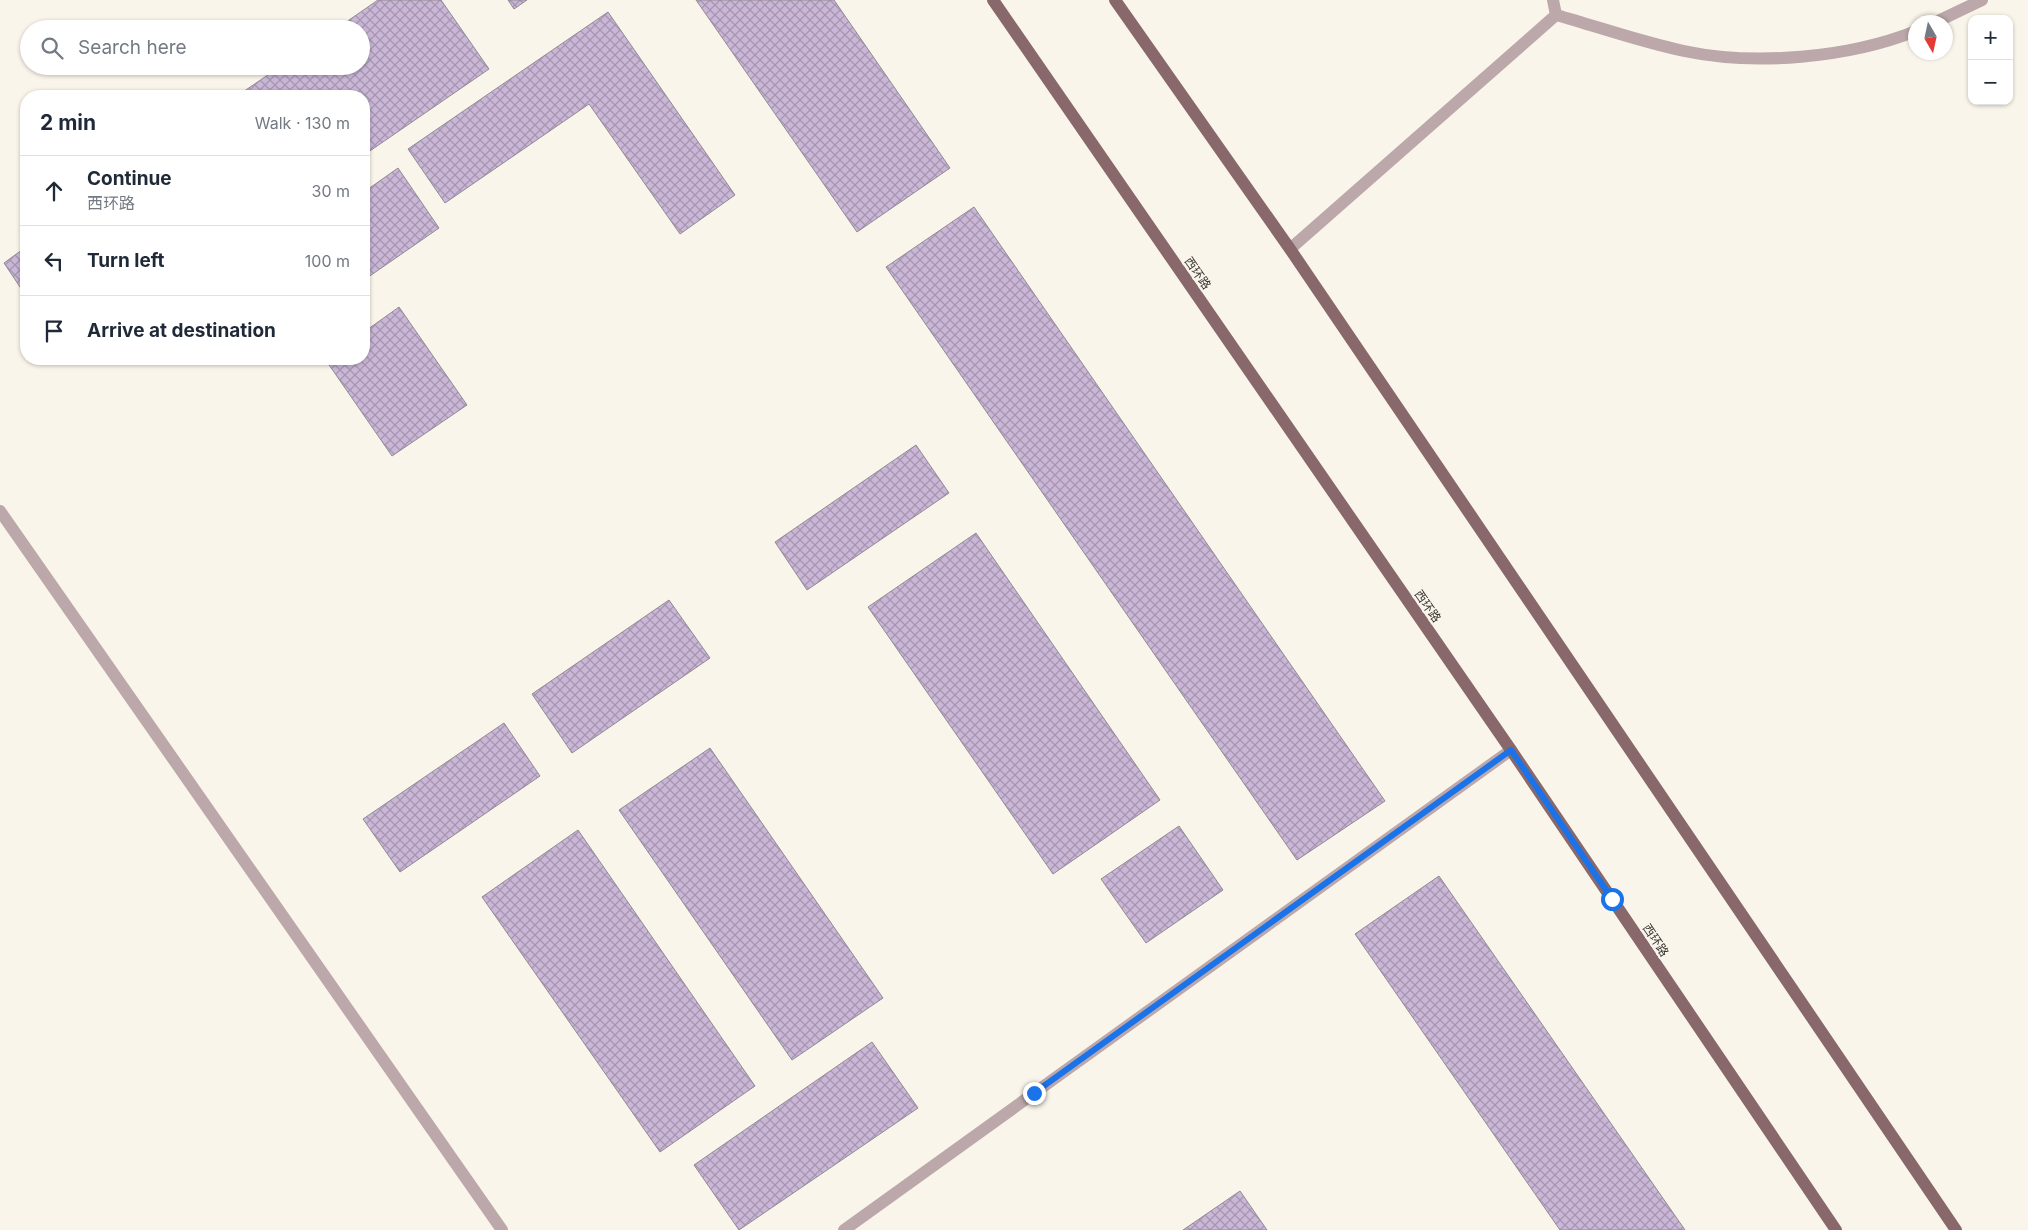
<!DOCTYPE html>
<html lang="en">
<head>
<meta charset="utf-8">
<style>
	:root { --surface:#fff; --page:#f6f6f7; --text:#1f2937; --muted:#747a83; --line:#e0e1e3 }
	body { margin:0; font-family:Inter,"Noto Sans SC",sans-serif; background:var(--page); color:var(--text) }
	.controls { position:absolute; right:15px; top:15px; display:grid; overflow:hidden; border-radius:10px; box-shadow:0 1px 4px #0004 }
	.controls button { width:45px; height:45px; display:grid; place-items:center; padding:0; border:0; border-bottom:1px solid var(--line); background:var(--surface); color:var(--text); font:25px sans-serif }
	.compass { position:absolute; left:1908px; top:15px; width:45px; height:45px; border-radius:50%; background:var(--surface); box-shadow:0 1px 4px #0004; rotate:171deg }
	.stop { position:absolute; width:15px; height:15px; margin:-11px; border:4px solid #1a73e8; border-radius:50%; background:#fff }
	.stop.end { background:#1a73e8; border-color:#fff; box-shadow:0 1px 5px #0008 }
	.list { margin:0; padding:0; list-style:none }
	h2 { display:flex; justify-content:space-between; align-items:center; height:65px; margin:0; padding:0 20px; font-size:21px }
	h2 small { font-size:16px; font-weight:400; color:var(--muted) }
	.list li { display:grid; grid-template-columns:32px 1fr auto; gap:15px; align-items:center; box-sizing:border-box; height:70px; padding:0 20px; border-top:1px solid var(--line) }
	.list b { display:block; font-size:19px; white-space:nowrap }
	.list p { margin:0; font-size:16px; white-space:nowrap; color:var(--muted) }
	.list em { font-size:16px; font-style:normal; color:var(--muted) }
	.icon { flex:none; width:28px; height:28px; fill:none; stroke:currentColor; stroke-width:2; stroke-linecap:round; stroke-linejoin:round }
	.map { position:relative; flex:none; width:2028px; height:1230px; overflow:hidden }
	.search { position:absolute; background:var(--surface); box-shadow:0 1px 4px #0004; left:20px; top:20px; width:350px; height:55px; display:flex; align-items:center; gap:12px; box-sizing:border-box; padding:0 18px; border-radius:28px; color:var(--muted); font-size:19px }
	.panel { position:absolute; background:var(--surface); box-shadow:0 1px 4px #0004; left:20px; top:90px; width:350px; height:275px; border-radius:20px }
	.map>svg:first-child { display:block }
	.building { fill:url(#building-cross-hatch); stroke:#918b95 }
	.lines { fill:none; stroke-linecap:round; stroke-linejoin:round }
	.minor { stroke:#bca8aa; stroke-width:12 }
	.major { stroke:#89686b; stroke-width:12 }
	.route { stroke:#1a73e8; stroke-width:6 }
	.labels { text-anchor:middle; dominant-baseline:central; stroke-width:4.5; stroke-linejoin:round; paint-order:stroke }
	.street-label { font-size:12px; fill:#383632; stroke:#faf5ea }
</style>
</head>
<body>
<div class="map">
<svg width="2028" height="1230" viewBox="0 0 2028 1230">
	<defs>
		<pattern id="building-cross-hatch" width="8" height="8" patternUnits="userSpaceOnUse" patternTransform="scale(1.25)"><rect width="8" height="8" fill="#cab6d7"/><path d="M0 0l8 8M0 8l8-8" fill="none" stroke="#a595af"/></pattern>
	</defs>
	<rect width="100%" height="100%" fill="#faf5ea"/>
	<path class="building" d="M378 0H441L489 69 364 155V96H237L281 66H361V29H336Z
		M508 0H527L514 9Z
		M696 0H834L950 168 857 232Z
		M608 12 735 195 680 234 589 104 445 203 408 149Z
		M398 168 439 228 364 280V192Z
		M974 207 1385 801 1297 860 886 267Z
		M26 247V296L4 263Z
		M399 307 467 405 392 456 325 359H364V332Z
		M916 445 949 493 807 590 775 542Z
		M976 533 1160 800 1053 874 868 607Z
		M669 600 710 658 572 753 532 694Z
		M504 723 540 776 400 872 363 819Z
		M710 748 883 998 792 1060 619 810Z
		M1179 826 1223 890 1146 943 1101 879Z
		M578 830 755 1086 660 1152 482 897Z
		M1439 876 1685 1230H1560L1355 934Z
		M872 1042 918 1108 739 1230 694 1165Z
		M1240 1191 1267 1230H1183Z"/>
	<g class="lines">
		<path class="minor" d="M1556 15C1599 27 1641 42 1684 51 1755 66 1848 58 1916 31
			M1936 22 1982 0
			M1290 249 1556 15 1553 0
			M0 511 502 1230
			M844 1230 1511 750"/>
		<path class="major" d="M993 0 1511 750 1836 1230
			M1115 0 1290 249 1956 1230"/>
	</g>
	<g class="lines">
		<path class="route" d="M1034 1093 1511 750 1612 899"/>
	</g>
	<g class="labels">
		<g class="street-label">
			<text transform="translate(1198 273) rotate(55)">西环路</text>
			<text transform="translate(1428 606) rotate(55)">西环路</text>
			<text transform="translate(1656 940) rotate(56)">西环路</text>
		</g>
	</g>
</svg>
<div class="controls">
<button>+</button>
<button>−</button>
</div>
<svg class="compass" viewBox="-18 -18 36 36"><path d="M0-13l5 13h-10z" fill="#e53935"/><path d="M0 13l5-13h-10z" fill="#747a83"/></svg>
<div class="stop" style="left:1612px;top:899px"></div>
<div class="stop end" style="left:1034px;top:1093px"></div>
<div class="search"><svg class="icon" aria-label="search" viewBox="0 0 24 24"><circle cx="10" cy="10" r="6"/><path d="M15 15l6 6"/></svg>Search here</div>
<section class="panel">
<h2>2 min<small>Walk · 130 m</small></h2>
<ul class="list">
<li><svg class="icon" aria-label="ahead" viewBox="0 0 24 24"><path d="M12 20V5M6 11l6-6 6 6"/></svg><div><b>Continue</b><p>西环路</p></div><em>30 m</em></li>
<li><svg class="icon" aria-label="left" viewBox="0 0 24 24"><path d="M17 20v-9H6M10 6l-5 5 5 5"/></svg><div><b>Turn left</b></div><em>100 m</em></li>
<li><svg class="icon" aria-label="arrive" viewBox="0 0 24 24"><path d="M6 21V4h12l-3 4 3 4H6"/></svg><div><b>Arrive at destination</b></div></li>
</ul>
</section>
</div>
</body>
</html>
